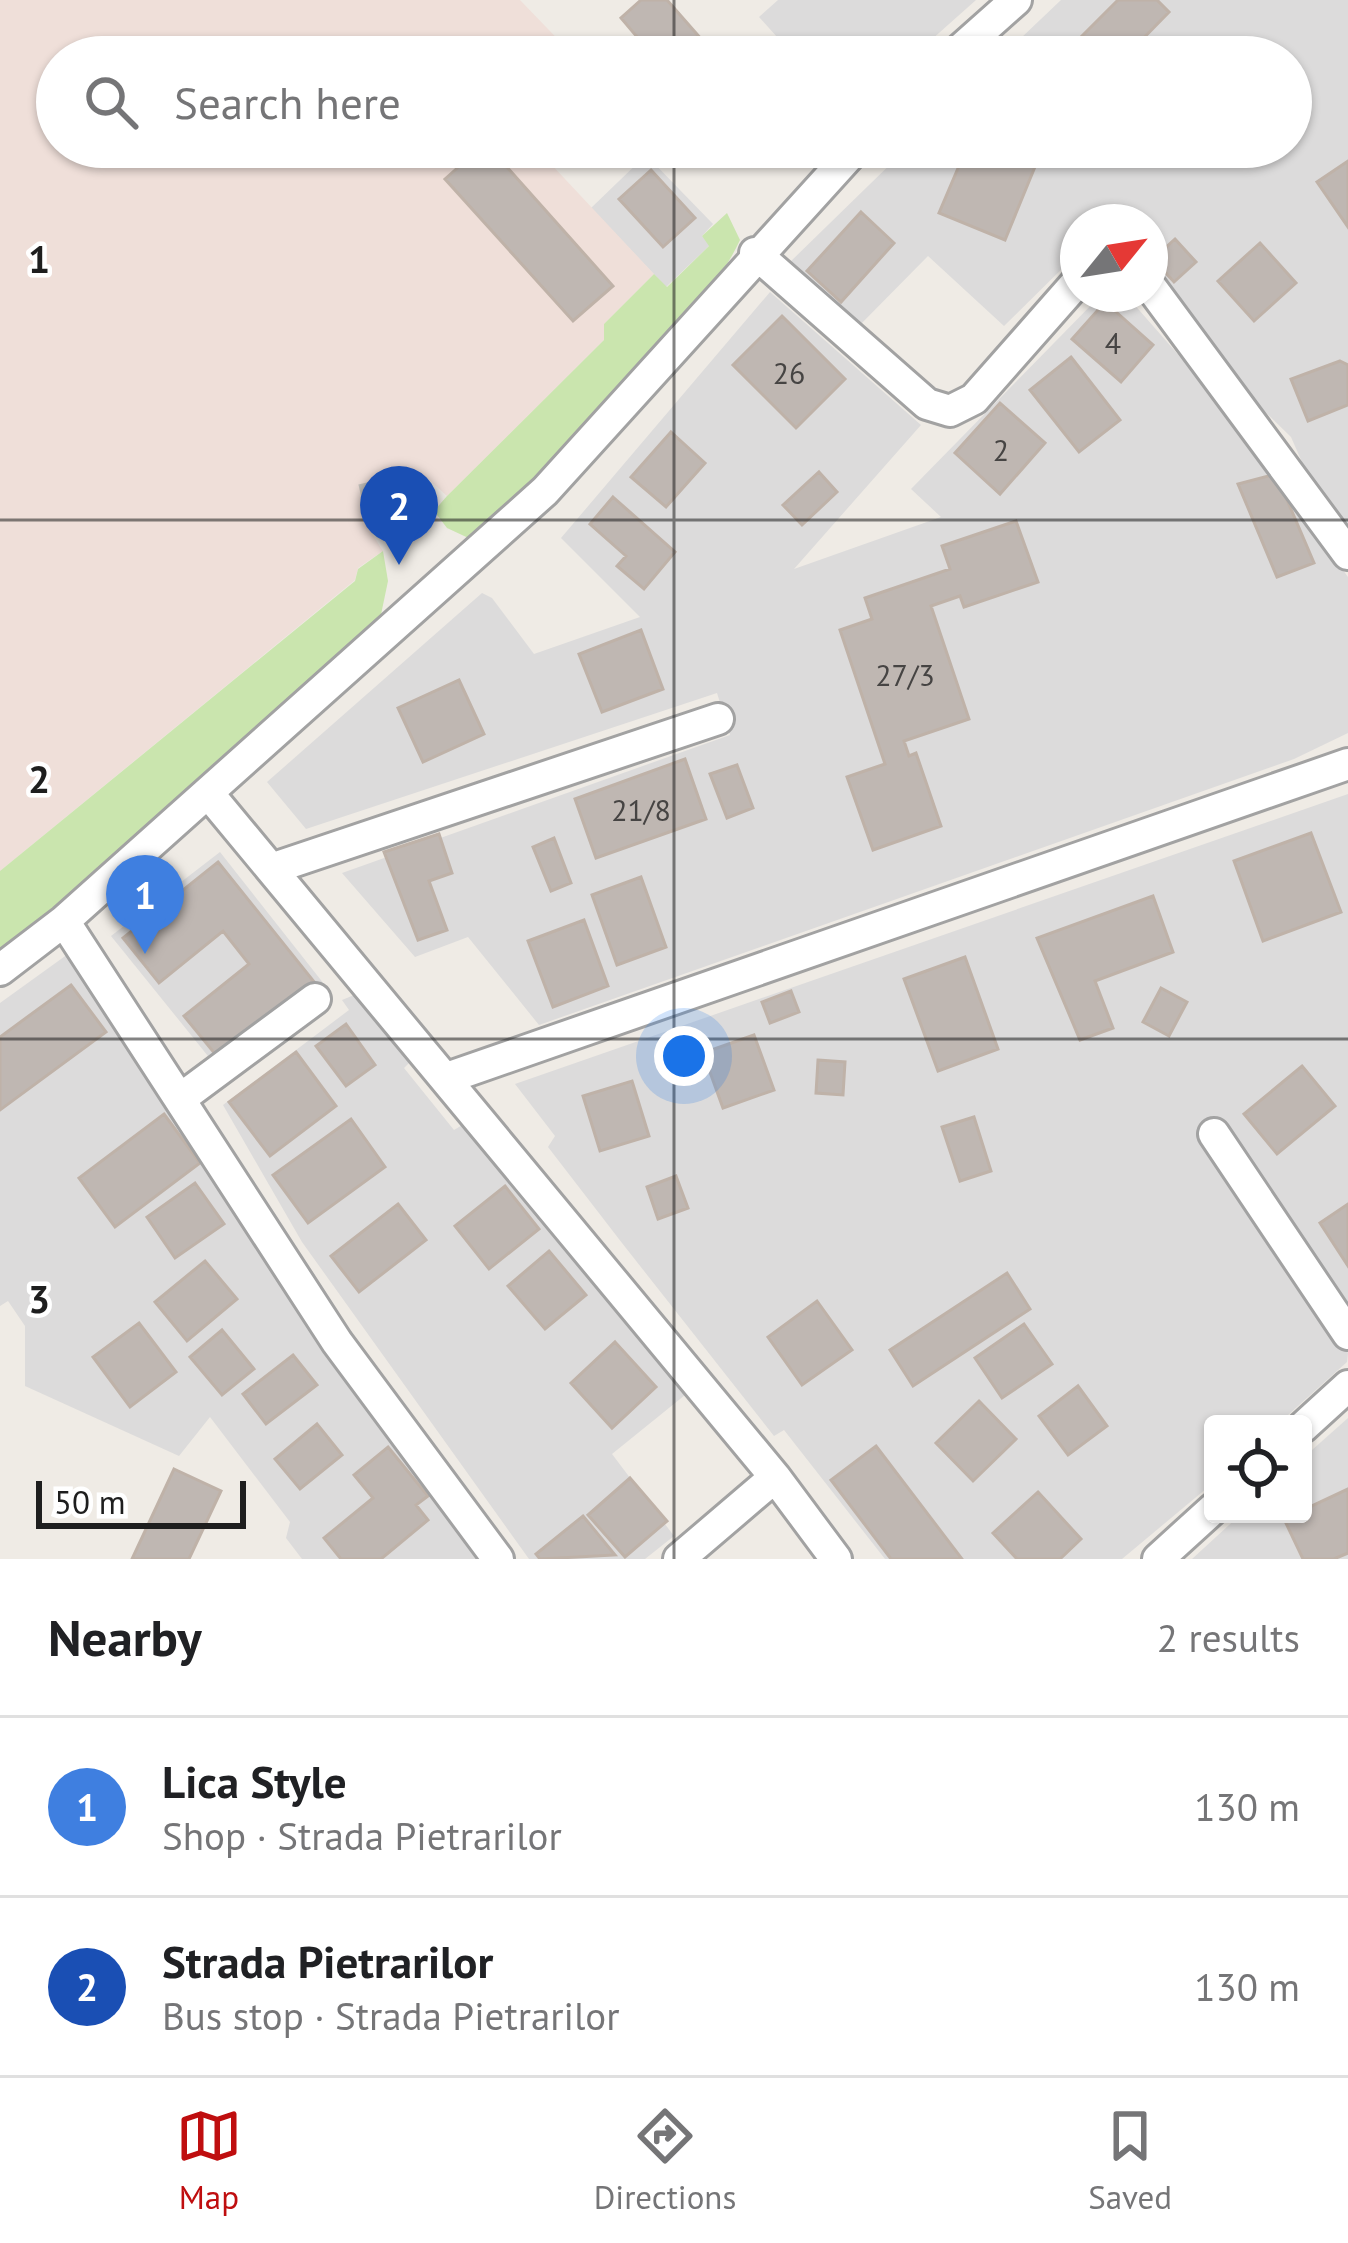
<!DOCTYPE html>
<html lang="en">
<head>
<meta charset="utf-8">
<style>
	:root { --surface:#fff; --page:#f6f6f6; --text:#202124; --muted:#757577; --line:#e0e0e0; --accent:#bf0e0f }
	body { margin:0; font-family:"PT Sans",sans-serif; background:var(--page); color:var(--text) }
	.controls { position:absolute; right:36px; bottom:36px; display:grid; overflow:hidden; border-radius:12px; box-shadow:0 3px 9px #0004 }
	.controls button { width:108px; height:108px; display:grid; place-items:center; padding:0; border:0; border-bottom:3px solid var(--line); background:var(--surface); color:var(--text); font:60px sans-serif }
	.compass { position:absolute; left:1060px; top:204px; width:108px; height:108px; border-radius:50%; background:var(--surface); box-shadow:0 3px 9px #0004; rotate:60deg }
	.scale { position:absolute; left:36px; bottom:30px; width:210px; box-sizing:border-box; padding-left:12px; border:6px solid #1e1e1e; border-top:0; font-size:33px; line-height:42px; white-space:nowrap; color:#1e1e1e; -webkit-text-stroke:9px #fff; paint-order:stroke }
	.you { position:absolute; left:684px; top:1056px; width:42px; height:42px; margin:-30px; border:9px solid #fff; border-radius:50%; background:#1a73e8; box-shadow:0 0 0 18px #1a73e833 }
	.badge { display:grid; place-items:center; width:78px; height:78px; border-radius:50%; background:var(--accent); color:#fff; font-size:39px; font-weight:700 }
	.pin { position:absolute; translate:-50% -99px; filter:drop-shadow(0 3px 6px #0008) }
	.pin::after { content:''; position:absolute; top:63px; width:42px; height:36px; background:inherit; clip-path:polygon(0 0,100% 0,50% 100%) }
	.list { margin:0; padding:0; list-style:none }
	h2 { display:flex; justify-content:space-between; align-items:center; height:156px; margin:0; padding:0 48px; font-size:51px }
	h2 small { font-size:39px; font-weight:400; color:var(--muted) }
	.list li { display:grid; grid-template-columns:78px 1fr auto; gap:36px; align-items:center; box-sizing:border-box; height:180px; padding:0 48px; border-top:3px solid var(--line) }
	.list b { display:block; font-size:45px; white-space:nowrap }
	.list p { margin:0; font-size:39px; white-space:nowrap; color:var(--muted) }
	.list em { font-size:39px; font-style:normal; color:var(--muted) }
	.icon { flex:none; width:66px; height:66px; fill:none; stroke:currentColor; stroke-width:2; stroke-linecap:round; stroke-linejoin:round }
	.map { position:relative; flex:none; width:1348px; height:1559px; overflow:hidden }
	.search { position:absolute; background:var(--surface); box-shadow:0 3px 9px #0004; left:36px; right:36px; top:36px; height:132px; display:flex; align-items:center; gap:30px; box-sizing:border-box; padding:0 42px; border-radius:66px; color:var(--muted); font-size:45px }
	.sheet { height:516px; background:var(--surface) }
	nav { display:flex; justify-content:space-around; align-items:center; box-sizing:border-box; height:168px; border-top:3px solid var(--line); background:var(--surface); font-size:33px; color:var(--muted) }
	nav a { display:grid; justify-items:center; gap:6px }
	nav .on { color:var(--accent) }
	.map>svg:first-child { display:block }
	.residential { fill:#dcdbdb }
	.military { fill:#efdfd9 }
	.grass { fill:#cae5ae }
	.building { fill:#bfb7b2; stroke:#bfb2a8; stroke-width:3 }
	.lines { fill:none; stroke-linecap:round; stroke-linejoin:round }
	.minor-tunnel { stroke:#c5c2bd; stroke-width:30; stroke-dasharray:30 15; stroke-linecap:butt }
	.minor-casing { stroke:#a2a2a2; stroke-width:36 }
	.minor { stroke:#fff; stroke-width:30 }
	.grid { fill:none; stroke:#1e1e1e; stroke-width:3; stroke-opacity:0.55 }
	.labels { text-anchor:middle; dominant-baseline:central; stroke-width:9; stroke-linejoin:round; paint-order:stroke }
	.number-label { font-size:30px; fill:#464443 }
	.grid-label { font-size:39px; text-anchor:middle; font-weight:bold; fill:#1e1e1e; stroke:#fff; stroke-width:9; stroke-linejoin:round; paint-order:stroke }
</style>
</head>
<body>
<div class="map">
<svg width="1348" height="1559" viewBox="0 0 1348 1559">
	<rect width="100%" height="100%" fill="#efebe5"/>
	<path class="residential" d="M778 0H976L912 57H795L759 17Z
		M1061 0H1348V531L1305 469 1291 437 1253 400 1150 256V222H1125L1118 213 1109 222H1078V253L1004 326 928 256 857 328 788 264 908 147H1291V57H1001Z
		M646 155 713 224 702 236 710 245 666 287 591 208Z
		M770 292 921 425 794 569 941 517 911 489 1102 294H1125L1232 416 1348 577V733L1294 759 539 1025 468 937 415 957 342 873 730 735 717 693 306 829 267 782 482 593 492 598 534 654 640 617 561 538Z
		M1348 794V1308L1200 1138 1348 1353 1347 1362 1278 1424H1213V1483L1122 1559H885L784 1430 774 1436 622 1243 548 1147 555 1136 515 1084Z
		M220 852 324 984 216 1066 111 936Z
		M68 954 315 1333 479 1559H302L286 1538 290 1522 210 1417 179 1456 25 1386V1326L8 1301 0 1306V1003Z
		M359 993 413 1059 404 1068 454 1130 464 1124 685 1395 612 1454 674 1536 645 1559H529L302 1242 223 1105 349 1010 342 1000Z
		M1348 1418V1559H1192L1241 1514H1303V1458Z"/>
	<path class="military" d="M0 0H520L575 57H57V147H535L654 274 604 324V340L447 496 426 477 367 526 383 551 358 568 355 580 0 871Z"/>
	<path class="grass" d="M727 213 740 240C717 290 673 330 636 371 584 429 535 489 477 542L447 528 434 511 447 496 604 340V324L654 274 667 287 709 246 702 236Z
		M383 551 388 581 378 629 0 955V871L355 581 358 569Z"/>
	<path class="building" d="M641 0H667L717 57H654L621 18Z
		M1118 0H1157L1169 12 1125 57H1099L1080 38Z
		M481 147H489L613 286 573 321 445 179Z
		M967 147 1041 152 1005 240 939 213Z
		M1348 161V227L1317 182Z
		M651 170 695 218 663 247 619 199Z
		M861 212 894 243 841 302 807 271Z
		M1175 239 1196 262 1174 282 1153 259Z
		M1260 243 1296 283 1254 321 1218 281Z
		M1105 302 1153 345 1121 382 1072 339Z
		M782 316 845 379 796 428 733 365Z
		M1071 357 1120 420 1079 452 1030 390Z
		M1340 361 1348 365V405L1308 421 1291 379Z
		M1000 403 1045 443 1000 494 955 453Z
		M671 432 705 463 666 507 631 477Z
		M819 472 837 492 802 525 783 505Z
		M1276 474 1314 563 1277 577 1238 484Z
		M613 497 675 552 644 589 617 566 626 556 590 524Z
		M1016 521 1038 582 964 607 960 596 931 606 969 719 904 741 909 756 916 753 941 826 873 850 847 777 885 764 840 630 872 619 865 598 950 569 942 546Z
		M641 630 663 689 602 712 579 654Z
		M459 680 484 734 423 762 398 708Z
		M685 759 706 819 596 858 575 799Z
		M737 765 753 808 727 818 710 774Z
		M1311 833 1341 912 1263 941 1234 861Z
		M439 834 452 873 429 881 447 930 418 940 384 852Z
		M554 838 571 883 551 891 533 847Z
		M218 862 315 983 220 1060 184 1016 249 964 223 931 159 983 123 938Z
		M641 877 666 947 617 965 592 895Z
		M1153 896 1173 952 1095 981 1113 1028 1080 1040 1037 938Z
		M584 920 608 986 553 1007 528 941Z
		M965 957 998 1049 938 1071 904 979Z
		M71 985 106 1032 0 1110V1037Z
		M1161 988 1187 1002 1169 1036 1143 1022Z
		M791 991 799 1012 770 1023 762 1002Z
		M346 1024 375 1065 346 1086 316 1046Z
		M754 1035 774 1090 723 1108 703 1053Z
		M296 1052 336 1106 270 1156 229 1102Z
		M818 1060 845 1062 843 1095 816 1093Z
		M1302 1066 1335 1106 1277 1154 1244 1114Z
		M632 1081 649 1136 600 1151 583 1096Z
		M164 1114 200 1163 115 1227 79 1178Z
		M974 1117 991 1171 960 1181 942 1127Z
		M351 1119 385 1167 308 1223 273 1175Z
		M676 1176 688 1208 658 1219 647 1187Z
		M195 1183 224 1224 175 1258 147 1217Z
		M505 1186 539 1229 489 1269 455 1226Z
		M398 1204 426 1240 359 1292 331 1256Z
		M1348 1204V1266L1320 1223Z
		M549 1251 586 1295 545 1329 508 1286Z
		M205 1261 237 1299 187 1341 155 1302Z
		M1007 1273 1030 1309 913 1386 890 1350Z
		M817 1301 852 1350 802 1385 768 1337Z
		M139 1323 176 1372 130 1407 93 1357Z
		M1024 1324 1052 1364 1002 1398 975 1358Z
		M222 1330 254 1369 222 1395 190 1357Z
		M615 1342 656 1387 612 1428 571 1383Z
		M293 1355 317 1385 266 1424 243 1394Z
		M1078 1386 1107 1426 1068 1455 1039 1416Z
		M979 1401 1016 1439 973 1481 936 1443Z
		M317 1424 342 1455 300 1489 275 1459Z
		M876 1446 962 1559H891L831 1480Z
		M388 1447 428 1496 416 1505 428 1520 381 1559H341L324 1538 373 1498 354 1475Z
		M174 1469 221 1491 189 1559H132Z
		M630 1478 667 1521 625 1557 588 1515Z
		M1348 1489V1553L1334 1559H1303L1284 1519Z
		M1038 1492 1081 1539 1060 1559H1017L993 1533Z
		M583 1516 615 1555 540 1559 536 1554Z"/>
	<g class="lines">
		<path class="minor-tunnel" d="M373 481 377 498"/>
		<g class="minor-casing">
			<path id="minor" d="M952 57 1016 0
				M755 253 927 404 950 411 974 399 1078 281
				M1150 286 1348 554
				M208 793 775 1477 679 1559
				M271 869 718 719
				M64 921 337 1342 498 1559
				M0 970 64 921 545 491 857 147
				M447 1078 1348 764
				M180 1099 315 999
				M1214 1134 1348 1334
				M1303 1427 1348 1386
				M775 1477 836 1559
				M1158 1559 1213 1509"/>
		</g>
		<use href="#minor" class="minor"/>
	</g>
	<path class="grid" d="M674 0V57M674 147V1559M0 520H1348M0 1039H1348"/>
	<g class="labels">
		<g class="number-label">
			<text x="1113" y="342">4</text>
			<text x="789" y="372">26</text>
			<text x="1001" y="449">2</text>
			<text x="905" y="674">27/3</text>
			<text x="641" y="809">21/8</text>
		</g>
	</g>
	<g class="grid-label">
		<text x="39" y="273">1</text>
		<text x="39" y="793">2</text>
		<text x="39" y="1313">3</text>
	</g>
</svg>
<div class="controls">
<button><svg class="icon" aria-label="locate" viewBox="0 0 24 24"><circle cx="12" cy="12" r="6"/><path d="M12 2v4M12 18v4M2 12h4M18 12h4"/></svg></button>
</div>
<svg class="compass" viewBox="-18 -18 36 36"><path d="M0-13l5 13h-10z" fill="#e53935"/><path d="M0 13l5-13h-10z" fill="#757577"/></svg>
<div class="scale">50 m</div>
<div class="you"></div>
<div class="pin badge" style="left:145px;top:954px;background:#3f7fe0">1</div>
<div class="pin badge" style="left:399px;top:565px;background:#1a4fb4">2</div>
<div class="search"><svg class="icon" aria-label="search" viewBox="0 0 24 24"><circle cx="10" cy="10" r="6"/><path d="M15 15l6 6"/></svg>Search here</div>
</div>
<section class="sheet">
<h2>Nearby<small>2 results</small></h2>
<ul class="list">
<li><span class="badge" style="background:#3f7fe0">1</span><div><b>Lica Style</b><p>Shop · Strada Pietrarilor</p></div><em>130 m</em></li>
<li><span class="badge" style="background:#1a4fb4">2</span><div><b>Strada Pietrarilor</b><p>Bus stop · Strada Pietrarilor</p></div><em>130 m</em></li>
</ul>
</section>
<nav>
<a class="on"><svg class="icon" aria-label="map" viewBox="0 0 24 24"><path d="M3 6l6-2 6 2 6-2v14l-6 2-6-2-6 2zM9 4v14M15 6v14"/></svg>Map</a>
<a><svg class="icon" aria-label="directions" viewBox="0 0 24 24"><path d="M12 3l9 9-9 9-9-9zM9 14v-3h6M13 9l2 2-2 2"/></svg>Directions</a>
<a><svg class="icon" aria-label="saved" viewBox="0 0 24 24"><path d="M7 4h10v16l-5-4-5 4z"/></svg>Saved</a>
</nav>
</body>
</html>
